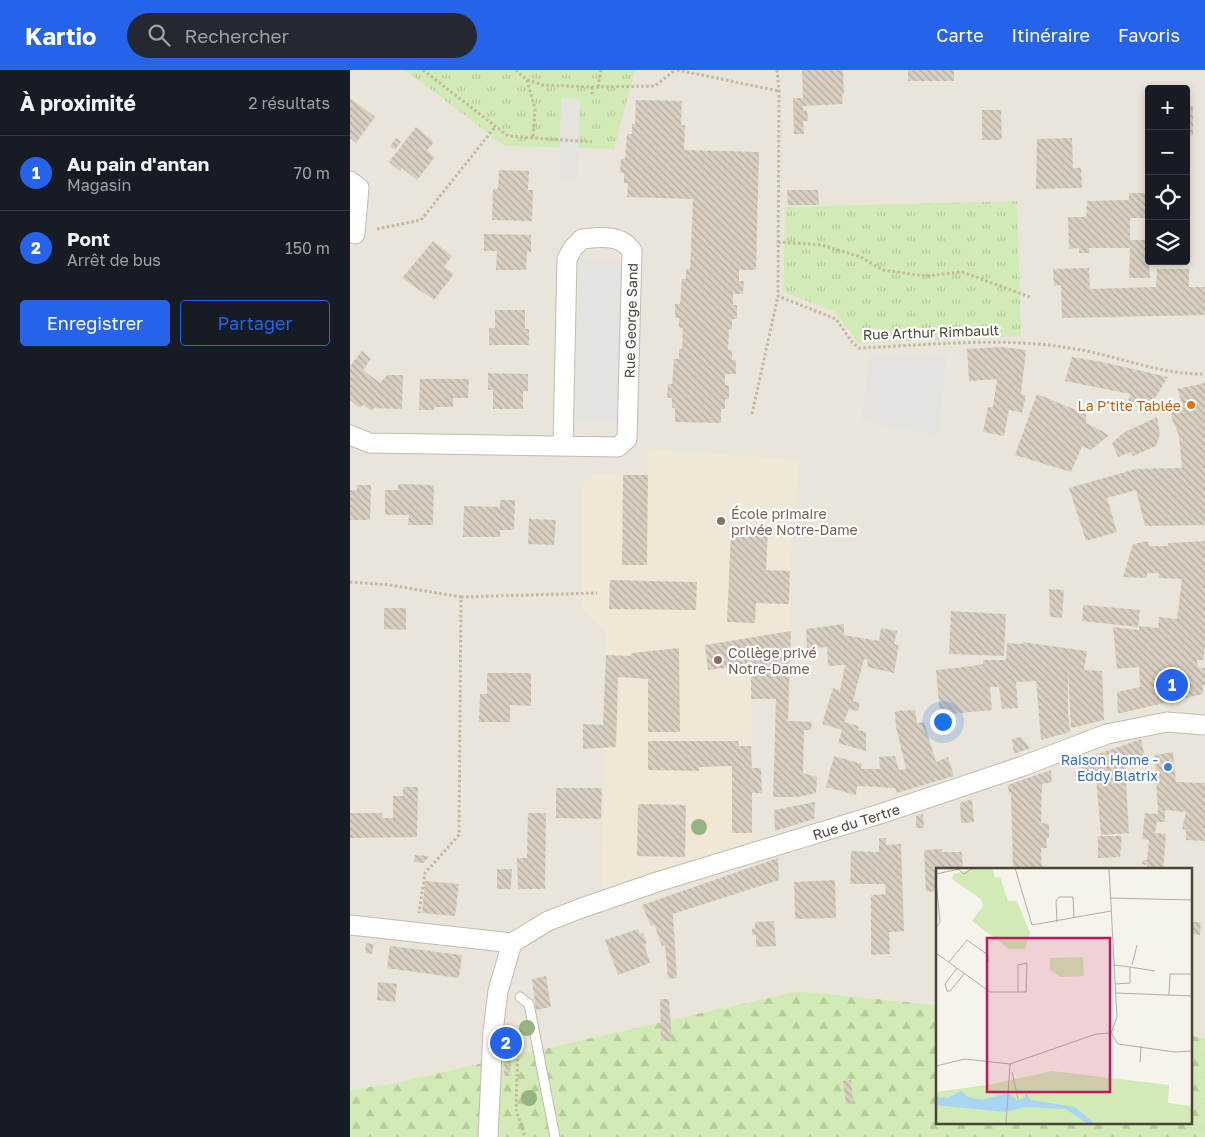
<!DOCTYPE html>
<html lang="fr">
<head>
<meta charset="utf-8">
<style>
	:root { --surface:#171b24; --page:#242831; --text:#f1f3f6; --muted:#9ea1a6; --line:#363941; --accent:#2563eb }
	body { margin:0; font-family:"Golos Text",sans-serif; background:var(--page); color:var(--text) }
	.controls { position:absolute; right:15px; top:15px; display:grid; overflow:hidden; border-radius:5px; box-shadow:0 2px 8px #0003 }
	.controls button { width:45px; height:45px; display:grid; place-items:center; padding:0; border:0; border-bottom:1px solid var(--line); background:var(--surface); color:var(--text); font:25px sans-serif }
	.you { position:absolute; left:592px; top:651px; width:18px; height:18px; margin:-12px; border:4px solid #fff; border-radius:50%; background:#1a73e8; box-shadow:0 0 0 8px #1a73e833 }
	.badge { display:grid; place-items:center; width:32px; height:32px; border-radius:50%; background:var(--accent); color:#fff; font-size:16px; font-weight:700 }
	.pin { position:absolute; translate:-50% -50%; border:2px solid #fff; box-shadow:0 1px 5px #0006 }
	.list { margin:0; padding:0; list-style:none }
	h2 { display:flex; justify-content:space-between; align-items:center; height:65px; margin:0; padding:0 20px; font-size:21px }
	h2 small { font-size:16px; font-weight:400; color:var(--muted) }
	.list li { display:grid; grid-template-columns:32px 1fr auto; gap:15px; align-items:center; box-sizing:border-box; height:75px; padding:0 20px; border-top:1px solid var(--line) }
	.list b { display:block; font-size:19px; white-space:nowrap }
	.list p { margin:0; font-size:16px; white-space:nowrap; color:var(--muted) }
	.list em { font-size:16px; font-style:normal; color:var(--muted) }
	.actions { display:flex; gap:10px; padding:15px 20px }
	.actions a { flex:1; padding:11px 0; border:1px solid var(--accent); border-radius:5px; text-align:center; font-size:18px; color:var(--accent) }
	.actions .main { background:var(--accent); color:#fff }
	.icon { flex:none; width:28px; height:28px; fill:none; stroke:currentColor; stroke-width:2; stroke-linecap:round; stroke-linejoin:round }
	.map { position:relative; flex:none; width:855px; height:1067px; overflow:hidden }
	header { display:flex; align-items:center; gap:30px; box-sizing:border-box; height:70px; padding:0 25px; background:var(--accent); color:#fff }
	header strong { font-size:24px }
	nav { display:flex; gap:28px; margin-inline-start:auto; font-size:18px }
	.search { width:350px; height:45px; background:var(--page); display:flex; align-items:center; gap:12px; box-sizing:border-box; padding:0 18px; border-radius:28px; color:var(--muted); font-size:19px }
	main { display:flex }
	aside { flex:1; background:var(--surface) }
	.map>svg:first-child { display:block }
	.residential { fill:#eae5da; fill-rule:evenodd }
	.education { fill:#efe8d6 }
	.grass { fill:url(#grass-tufts) }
	.forest { fill:url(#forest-firs) }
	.parking { fill:#e5e3e0 }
	.building { fill:url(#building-back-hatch) }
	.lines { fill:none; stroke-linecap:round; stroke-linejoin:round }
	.service-casing { stroke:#c2bbae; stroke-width:11 }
	.minor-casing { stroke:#c2bbae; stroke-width:21 }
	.path { stroke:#c4b79f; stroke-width:3; stroke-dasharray:2.5 2.5; stroke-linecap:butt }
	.service { stroke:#fff; stroke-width:9 }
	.minor { stroke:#fff; stroke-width:19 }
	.tree { fill:#97b381 }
	.food-dot { fill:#e8710a; stroke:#fff; stroke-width:2 }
	.education-dot { fill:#8d6e63; stroke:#fff; stroke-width:2 }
	.shop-dot { fill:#3f7fe0; stroke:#fff; stroke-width:2 }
	.labels { text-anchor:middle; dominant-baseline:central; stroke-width:4.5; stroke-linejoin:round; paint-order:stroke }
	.street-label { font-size:14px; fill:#4b4439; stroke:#fff }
	.food-label { font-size:14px; fill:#c56008; stroke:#fff; text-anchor:end }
	.education-label { font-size:14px; fill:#785e54; stroke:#fff; text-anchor:start }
	.shop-label { font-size:14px; fill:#366cbe; stroke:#fff; text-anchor:end }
	.inset-road { fill:none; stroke:#b2ada4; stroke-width:1 }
	.view { fill:#c2185b; fill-opacity:0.15; stroke:#c2185b; stroke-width:2.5 }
	.inset-edge { fill:none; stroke:#4b4439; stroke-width:2.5 }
</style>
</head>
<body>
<header>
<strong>Kartio</strong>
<div class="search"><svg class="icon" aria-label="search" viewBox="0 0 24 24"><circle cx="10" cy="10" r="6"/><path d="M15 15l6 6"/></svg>Rechercher</div>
<nav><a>Carte</a><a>Itinéraire</a><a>Favoris</a></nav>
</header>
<main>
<aside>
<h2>À proximité<small>2 résultats</small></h2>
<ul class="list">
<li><span class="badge">1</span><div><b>Au pain d'antan</b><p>Magasin</p></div><em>70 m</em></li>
<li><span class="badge">2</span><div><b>Pont</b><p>Arrêt de bus</p></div><em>150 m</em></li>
</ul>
<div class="actions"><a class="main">Enregistrer</a><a>Partager</a></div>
</aside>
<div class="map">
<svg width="855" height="1067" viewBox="0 0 855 1067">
	<defs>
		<pattern id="grass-tufts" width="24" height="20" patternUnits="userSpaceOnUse" patternTransform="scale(1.25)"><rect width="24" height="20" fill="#d2eab5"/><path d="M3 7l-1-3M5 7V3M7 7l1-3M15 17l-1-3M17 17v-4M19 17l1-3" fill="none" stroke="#b6ca9c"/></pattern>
		<pattern id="forest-firs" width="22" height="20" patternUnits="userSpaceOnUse" patternTransform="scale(1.25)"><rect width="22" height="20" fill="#d2eab5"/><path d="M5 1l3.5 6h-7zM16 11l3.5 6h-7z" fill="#b6ca9c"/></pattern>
		<pattern id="building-back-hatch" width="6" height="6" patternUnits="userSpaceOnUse" patternTransform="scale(1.25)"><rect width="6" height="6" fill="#d8cfc1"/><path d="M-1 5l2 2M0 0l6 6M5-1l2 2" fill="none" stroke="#b1aa9e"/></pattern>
	</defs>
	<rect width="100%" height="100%" fill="#f6f3ec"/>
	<path class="residential" d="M0 0H855V968L841 966V800H588L587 935 448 921 40 1014 0 1020ZM799 19H836V191H799Z"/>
	<path class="education" d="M299 379 449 390 440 501 441 561 401 569 402 771 252 819 256 562 232 540 233 414 245 404 298 405Z"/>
	<path class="grass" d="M55 0H285L264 79 155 76Z
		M667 131 671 266 509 273 484 241 433 222 435 137Z"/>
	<path class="forest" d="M448 921 587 935 588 1053H841V966L855 968V1067H0V1020L40 1014Z"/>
	<path class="parking" d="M211 28 230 29 227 110 209 108Z
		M228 190 274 191 269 352 225 351Z
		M520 284 597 285 588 366 511 351Z"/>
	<path class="building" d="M452 0H493L494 24H492L493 34 453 36V41L457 40 458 51H453L454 64H444L443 28H453Z
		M558 0H604V11H558Z
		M0 28 25 47 6 73 0 68Z
		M286 30 332 31 331 55H335L334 80 409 82 406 200H389V211H394L393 224H383V235H387V249H382V260L379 259 378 280H382V290H386V304H375V315H379V329H375V339H371V353L325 352V338H322V328H317L318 314H322L324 289H329V279H332L333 258H329V248H325V234H330L332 209H336V199H340L343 129 277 127 278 113H274V103H270L271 89H275L277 64H282V54H285Z
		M836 36H843V66H836Z
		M632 40H651L652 70H632Z
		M66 57 84 72 77 81 85 87 67 110 52 98 50 101 39 92Z
		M46 68 51 72 45 80 40 76Z
		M722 68 723 98H731L732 118 686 119 687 69Z
		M149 100 179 101 178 120H183L182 151 142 150 143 119H148Z
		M437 120H468L469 135H438Z
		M779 123H799V148H780V170H797L800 208H779L780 178H739V183H729V178L719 179 718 147H736L737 131 779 130Z
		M134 164 181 165V182H177L176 200H146L147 181H134Z
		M83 171 102 186 94 197 104 204 84 230 52 208Z
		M739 198 740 219 806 217 807 199H839V217H855V245L712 248 711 215 704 216 703 199Z
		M145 240H175V259H179V275H139V258H145Z
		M652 277 676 280 671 324 676 325 672 343 659 340 654 366 633 362 638 337H643L647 309 619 311 617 279Z
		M12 281 21 289 13 300 30 313 37 305H53L52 339 24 338 22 341 13 335 10 338 0 330V296Z
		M722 287 752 292 818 307 804 330 795 337 778 331 780 324 715 311Z
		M138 303 178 304V321H173V339H143V320H138Z
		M70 309H119L118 328H103V337H84V340H69Z
		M855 313V455L795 456 786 420 757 428 767 462 736 471 719 418 786 399 832 398 829 366 822 349 821 337 832 333 827 319Z
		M687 324 736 344V353L759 365 741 380 732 376 721 402 665 385Z
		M807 347 810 364 806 376 783 386 781 382 768 387 762 373 773 363Z
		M273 405H298L297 495H272Z
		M48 414 84 415 83 455H58L59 445H35V420H48Z
		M7 415H21L20 450H0V420H7Z
		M150 430H165L164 460H150V467H113L114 436 150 437Z
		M179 449 206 450 204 475 178 474Z
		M381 460 418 461 416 500 440 501 439 534 406 533 405 553 377 552Z
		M798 471 799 476H818V473L855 471V578L853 590H847L848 598H855V614L853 616V624L771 643H768L767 622 790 617 789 597 767 599 763 557 789 560V556L808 558 809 547 827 549 832 509 809 508V503H797V508L773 507 783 474Z
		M260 510 347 512 346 540 259 539Z
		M699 519 714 520 712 548 700 547Z
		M733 535 790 540 788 557 732 551Z
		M34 538H56V560L34 559Z
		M601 541 656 544 654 586 599 584Z
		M494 554V565L529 571 531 558 547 561 544 574 549 575 544 603 517 597 518 590 514 589 503 631 510 633 508 641 499 639 494 652 509 656 508 660 516 662V681L488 673 492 660 472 654 483 618 490 621 495 595 478 596 477 577 457 579 456 559Z
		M441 561 438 651 462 652 461 660H454L453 703 467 707 466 723 447 727H423L426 629H401V595L358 600 355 575Z
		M672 572 737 581 734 600 752 601 754 650 721 658 718 600V643L720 662 691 670 686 611 666 612 668 638 652 639 649 617H640L642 640 590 645 586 600 623 596 633 594V590H656L657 573 672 574Z
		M329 578 330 662H298V609L268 607 266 677 233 679V654L253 655 256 585 281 586 282 583Z
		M137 603H181V636L160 635V652H129L130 624H137Z
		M565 640 567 653 574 652 586 692 598 687 604 706 547 723 545 718 507 716 506 725 476 717 484 686 512 694 511 699H530L529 687 545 686 549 700 556 699 546 657 545 643 546 641Z
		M671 667 680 678 664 684 662 669Z
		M791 669 795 688 775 695 779 763 751 765 746 709 735 712 728 691Z
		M298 671H388L389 676H401L402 698H411L412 723H402V763H382V696L349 697V701L298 700Z
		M823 682 826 712 855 713V771L836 770V760L832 759 836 742 815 740V752H807L805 763 816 764 813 800 797 799V795L792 794 793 790H797L799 770 792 769 795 743 808 744 805 685Z
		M701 700 702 712 692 714 691 753 699 754V768H696L697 778H691L692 800H663L661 723 659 724 658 715Z
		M53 717H68L67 767 0 768V743H32V748H43V726H53Z
		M206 718H252L251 749 206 748Z
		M622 729 624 752 611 753 610 733Z
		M465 732 464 749 425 761 424 740Z
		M288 734 336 735 335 787 287 786Z
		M178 743H196L195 819H168L167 788H177Z
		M573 744 574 758H566V746Z
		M748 766H772L770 787 748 788Z
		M529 768H536V775L551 774 554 861 539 862 540 884 521 885V825L536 824 535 814H500L501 781 529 782Z
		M592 779V782H612L613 800H588V821L576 822 574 780Z
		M65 785 79 786 74 793 64 792Z
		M428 788 429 810 323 844 327 908 318 909 315 875 312 876 304 854 301 856 292 835Z
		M147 799H162L161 819H147Z
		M485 810 486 848 445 849 444 812Z
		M75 811 109 814 105 846 72 843Z
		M424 851 426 876 406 877V865H402V859L405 858V852Z
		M841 852H851L850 865 841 864Z
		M288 859 290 864 293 863 297 873 294 874 300 893 268 905 255 870Z
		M16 873 24 874 22 884 15 883Z
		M40 876 112 885 109 908 37 898Z
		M196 906 201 937 186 940 182 909Z
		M28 912 47 914 45 932 27 930Z
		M310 929H319L322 971H311Z
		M155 991H160V1006H154Z
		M501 1010 503 1032 496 1033 493 1011Z"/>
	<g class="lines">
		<g class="service-casing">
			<path id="service" d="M170 927 179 934 205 1067"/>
		</g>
		<g class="minor-casing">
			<g id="minor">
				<path d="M0 111 9 118 5 164"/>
				<path id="s1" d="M0 365 20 373 268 377 277 369 282 181C271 164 251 167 232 169L223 178 217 189 213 376"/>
				<path d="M0 855 162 873"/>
				<path id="s2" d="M162 873 198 851 229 839 307 812 530 744 673 696 757 664 817 652 855 655"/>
				<path d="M138 1067 143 962 148 921 162 873"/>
			</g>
		</g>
		<path class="path" d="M73 0 158 66 242 72
			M166 0 177 10 193 15 242 17 305 16 325 0
			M327 0 429 21
			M427 0 429 21 428 226 486 249 502 272 509 278C581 275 654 266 725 279 769 286 811 305 855 304
			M177 10 185 39 183 68
			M242 17V24
			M248 17 251 0
			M27 159 71 150 145 57
			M428 172 472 175 511 187 533 200 575 206 612 202 680 227
			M402 344 428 226
			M0 512 40 515 111 527 109 765 75 803 69 843
			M111 527 247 523
			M168 974 166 1040 175 1067"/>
		<use href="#service" class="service"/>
		<use href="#minor" class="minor"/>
	</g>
	<g class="tree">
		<circle cx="349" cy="757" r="8"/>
		<circle cx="177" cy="958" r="8"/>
		<circle cx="179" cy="1028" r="8"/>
	</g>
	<circle class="food-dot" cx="841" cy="335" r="5"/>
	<g class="education-dot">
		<circle cx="371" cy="451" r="5"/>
		<circle cx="368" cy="590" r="5"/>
	</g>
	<circle class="shop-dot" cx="818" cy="697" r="5"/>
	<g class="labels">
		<g class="street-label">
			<text stroke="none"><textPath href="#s1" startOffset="400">Rue George Sand</textPath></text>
			<text transform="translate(581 262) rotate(-2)">Rue Arthur Rimbault</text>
			<text stroke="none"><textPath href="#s2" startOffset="366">Rue du Tertre</textPath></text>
		</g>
		<g class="food-label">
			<text x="831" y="335">La P'tite Tablée</text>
		</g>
		<g class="education-label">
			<text x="381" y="443">École primaire<tspan x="381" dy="16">privée Notre-Dame</tspan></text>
			<text x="378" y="582">Collège privé<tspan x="378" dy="16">Notre-Dame</tspan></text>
		</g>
		<g class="shop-label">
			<text x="808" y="689">Raison Home -<tspan x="808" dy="16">Eddy Blatrix</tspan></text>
		</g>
	</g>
	<g transform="translate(586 798)">
		<rect width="256" height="256" fill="#f6f3ec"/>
		<path d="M39 0H60L57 1 59 10 64 9 72 33H81L94 65 89 81H73L36 53 47 38 45 31 16 11 18 6ZM147 89 148 108 124 109 114 102V90ZM61 242V256H46L45 243Z" fill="#d2eab5"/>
		<path d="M18 6 28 7 32 12 40 9 46 15 42 21 50 26 45 31 16 11ZM61 30 82 38 94 65 54 39ZM116 203 233 217 232 235 256 238V256H61V242L46 243V256H0V224L57 216Z" fill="#d2eab5"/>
		<path d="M25 223 32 229 46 232 72 225 81 232 89 230V223L95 232 139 239 159 256H152L130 241 89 239 69 244 0 237V229L11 230Z" fill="#a9d4f2"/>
		<path class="inset-road" d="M79 0 96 57 175 43M173 0 181 149 175 165M23 2 28 6 37 0M0 6 28 0M0 13 4 54 0 60M174 30 257 32M121 54 120 33 123 29H137L138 50M0 85 54 124H90L91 95 82 97V124M13 94 31 72 52 87V94M177 97 194 99V115L179 116M196 97 201 77M194 99 219 103M21 100 9 116 11 123H14L28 106M180 125 257 128M233 127 234 106H257M175 165 182 176 239 184 257 183M204 194 205 178M74 196 160 166 175 165M0 198 29 191 74 196M76 204 82 231M70 256 74 196"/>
		<path class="view" d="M51 70H174V224H51Z"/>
		<rect width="256" height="256" class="inset-edge"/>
	</g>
</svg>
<div class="controls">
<button>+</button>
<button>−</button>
<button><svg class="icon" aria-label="locate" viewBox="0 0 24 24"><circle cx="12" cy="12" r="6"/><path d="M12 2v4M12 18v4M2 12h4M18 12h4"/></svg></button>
<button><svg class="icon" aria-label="layers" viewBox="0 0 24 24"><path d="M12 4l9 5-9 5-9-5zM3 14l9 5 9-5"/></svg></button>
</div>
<div class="you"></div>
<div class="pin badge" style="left:822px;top:615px">1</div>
<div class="pin badge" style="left:156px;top:973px">2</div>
</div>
</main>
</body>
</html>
